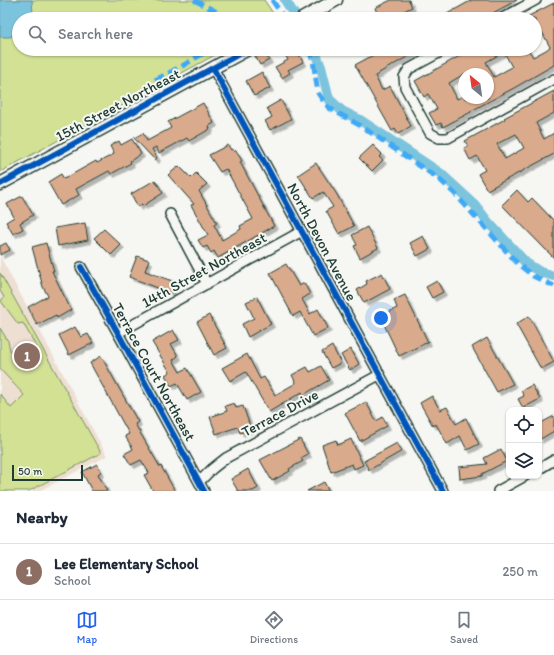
<!DOCTYPE html>
<html lang="en">
<head>
<meta charset="utf-8">
<style>
	:root { --surface:#fff; --page:#f6f6f7; --text:#1f2937; --muted:#747a83; --line:#e0e1e3; --accent:#2563eb }
	body { margin:0; font-family:Itim,sans-serif; background:var(--page); color:var(--text) }
	.controls { position:absolute; right:12px; bottom:12px; display:grid; overflow:hidden; border-radius:8px; box-shadow:0 1px 3px #0004 }
	.controls button { width:36px; height:36px; display:grid; place-items:center; padding:0; border:0; border-bottom:1px solid var(--line); background:var(--surface); color:var(--text); font:20px sans-serif }
	.compass { position:absolute; left:458px; top:68px; width:36px; height:36px; border-radius:50%; background:var(--surface); box-shadow:0 1px 3px #0004; rotate:331deg }
	.scale { position:absolute; left:12px; bottom:10px; width:71px; box-sizing:border-box; padding-left:4px; border:2px solid #1f3d34; border-top:0; font-size:11px; line-height:14px; white-space:nowrap; color:#1f3d34; -webkit-text-stroke:3px #f6f6f2; paint-order:stroke }
	.you { position:absolute; left:381px; top:318px; width:14px; height:14px; margin:-10px; border:3px solid #fff; border-radius:50%; background:#1a73e8; box-shadow:0 0 0 6px #1a73e833 }
	.badge { display:grid; place-items:center; width:26px; height:26px; border-radius:50%; background:var(--accent); color:#fff; font-size:13px; font-weight:700 }
	.pin { position:absolute; translate:-50% -50%; border:2px solid #fff; box-shadow:0 1px 4px #0006 }
	.list { margin:0; padding:0; list-style:none }
	h2 { display:flex; justify-content:space-between; align-items:center; height:52px; margin:0; padding:0 16px; font-size:17px }
	h2 small { font-size:13px; font-weight:400; color:var(--muted) }
	.list li { display:grid; grid-template-columns:26px 1fr auto; gap:12px; align-items:center; box-sizing:border-box; height:56px; padding:0 16px; border-top:1px solid var(--line) }
	.list b { display:block; font-size:15px; white-space:nowrap }
	.list p { margin:0; font-size:13px; white-space:nowrap; color:var(--muted) }
	.list em { font-size:13px; font-style:normal; color:var(--muted) }
	.icon { flex:none; width:22px; height:22px; fill:none; stroke:currentColor; stroke-width:2; stroke-linecap:round; stroke-linejoin:round }
	.map { position:relative; flex:none; width:554px; height:491px; overflow:hidden }
	.search { position:absolute; background:var(--surface); box-shadow:0 1px 3px #0004; left:12px; right:12px; top:12px; height:44px; display:flex; align-items:center; gap:10px; box-sizing:border-box; padding:0 14px; border-radius:22px; color:var(--muted); font-size:15px }
	.sheet { height:108px; background:var(--surface) }
	nav { display:flex; justify-content:space-around; align-items:center; box-sizing:border-box; height:56px; border-top:1px solid var(--line); background:var(--surface); font-size:11px; color:var(--muted) }
	nav a { display:grid; justify-items:center; gap:2px }
	nav .on { color:var(--accent) }
	.map>svg:first-child { display:block }
	.built { fill:#eedfd3 }
	.green { fill:#d3e195; stroke:#798f64 }
	.water { fill:#7cc4dd; stroke:#578e99 }
	.lines { fill:none; stroke-linecap:round; stroke-linejoin:round }
	.canal { stroke:#7cc4dd; stroke-width:10 }
	.building { fill:#daaa8c; stroke:#1f3d34; fill-rule:evenodd; filter:url(#shadow) }
	.minor-casing { stroke:#1f3d34; stroke-width:12 }
	.tertiary-casing { stroke:#1f3d34; stroke-width:15 }
	.minor { stroke:#f6f6f2; stroke-width:9 }
	.tertiary { stroke:#f6f6f2; stroke-width:12 }
	.quiet { stroke:#3fa9f5; stroke-width:5; stroke-dasharray:10 5; stroke-linecap:butt }
	.cycleway-casing { stroke:#f6f6f2; stroke-width:8 }
	.cycleway { stroke:#0057b8; stroke-width:6 }
	.labels { text-anchor:middle; dominant-baseline:central; stroke-width:4; stroke-linejoin:round; paint-order:stroke }
	.street-label { font-size:15px; fill:#1f3d34; stroke:#f6f6f2 }
</style>
</head>
<body>
<div class="map">
<svg width="554" height="491" viewBox="0 0 554 491">
	<defs>
		<filter id="shadow"><feDropShadow dx="3.5" dy="3.5" stdDeviation="0" flood-color="#0004"/></filter>
	</defs>
	<rect width="100%" height="100%" fill="#f6f6f2"/>
	<filter id="ink" filterUnits="userSpaceOnUse"><feTurbulence type="fractalNoise" baseFrequency=".025" numOctaves="2"/><feDisplacementMap in="SourceGraphic" scale="8" xChannelSelector="R" yChannelSelector="G"/><feConvolveMatrix kernelMatrix="1 2 1 2 8 2 1 2 1" color-interpolation-filters="sRGB"/></filter>
	<g filter="url(#ink)">
		<path class="built" d="M0 256 107 456 39 491H0Z"/>
		<path class="green" d="M0 0H264L277 19H19V49H226L0 172Z
			M0 273 101 453 29 491H0V394L11 408 24 395 0 369V328L8 341 10 350 15 358 36 346 23 323 18 324 1 301 4 297 0 291Z"/>
		<path class="water" d="M0 0H32L33 15 30 19H19V33L10 37H0Z"/>
		<g class="lines">
			<path class="canal" d="M285 0 294 14
				M314 49 321 67 329 99 342 111 360 120 440 173 475 205 489 223 526 263 540 272 554 276"/>
		</g>
		<path class="building" d="M391 0H409L412 7 388 19H366L377 13 375 8Z
			M472 0H517L482 19H438Z
			M554 3V65L514 88 471 111V112L443 127 441 123 436 125 429 113 437 109 428 94 424 97 415 81 472 49H528L533 57 546 50 550 47 542 32 535 36V19H523ZM504 52 512 67 494 77 486 62ZM464 74H488V98H464L463 96 457 99 449 83Z
			M291 49H296L303 62 288 70 290 73 282 78 275 67 288 60 284 53Z
			M384 49H421L379 73V74L375 76 382 90 390 86 411 126 398 134 395 129 392 131 355 65Z
			M264 51 269 60 260 65 255 56Z
			M262 72 270 88 254 96 246 81Z
			M554 91V113L536 123 544 139 554 133V154L487 190 478 174 485 170 477 156 470 160 464 148 468 146 465 141 505 119 504 118ZM516 134 524 148 505 159 497 144Z
			M281 100 291 119 270 130 265 121 272 117 267 108Z
			M203 103 214 123 209 126 210 129 189 141 187 138 159 153 156 147 152 149 157 158 155 160 134 138 143 133 147 141 171 128 168 122Z
			M132 139 141 154 130 161 131 163 111 174 109 171 76 189 79 195 61 205 48 182 61 174 64 179 96 161 97 163 114 154 110 146 119 141 121 145Z
			M228 145 231 150 233 149 234 152 236 150 242 161 240 162 274 226 218 258 214 251 211 253 207 246 203 248 198 240 208 235 191 205 194 204 168 175 179 166 191 178 196 173 207 184 199 191 217 223 214 225 222 240 241 229 240 226 253 219 226 169 220 172 209 155Z
			M373 145 382 154 379 157 383 160 372 171 359 158Z
			M316 163 336 193 354 226 339 234 326 211 333 207 323 192 313 198 298 175Z
			M155 180 163 193 143 206 142 204 138 207 131 194Z
			M517 190 528 202 532 198 554 221V258L502 205Z
			M22 196 33 215 20 223 23 229 13 234 6 222 14 217 7 204Z
			M85 223 88 240 58 246 55 228Z
			M367 227 378 248 360 258 354 246 357 245 352 235Z
			M104 229 121 245 111 255 94 238Z
			M423 236 430 249 417 256 410 243Z
			M6 243 10 250 0 255V246Z
			M46 243 54 271H52L71 310 57 318 56 315 37 325 28 307 48 296 43 287 32 247Z
			M137 256 149 260 145 271 175 282 171 293 129 277Z
			M286 264 299 286 304 283 310 294 302 299 310 314 318 309 328 328 313 336 300 312 293 316 270 273Z
			M382 273 390 289 364 303 357 290 367 284 366 281Z
			M437 281 443 292 432 298 426 287Z
			M405 295 428 342 399 356 380 316 397 308 394 300Z
			M257 297 271 324 248 337 242 324 254 318 246 302Z
			M209 315 227 348 214 355 197 322Z
			M529 316 554 362 541 369 516 324Z
			M75 327 81 337 88 334 93 343 69 355 59 335Z
			M173 330 179 340 171 344 178 356 173 360 180 372 187 368 201 392 187 400 177 383 171 386 165 375 170 372 152 342Z
			M487 338 513 384 497 392 472 347Z
			M332 346 341 363 331 368 322 352Z
			M351 349 359 364 350 370 341 355Z
			M247 354 260 379 264 377 275 395 296 383 292 375 307 367 310 372 321 366 329 380 303 395 302 392 269 412 246 372 230 381 222 368Z
			M101 356 138 422 135 424 160 467 161 466 175 491H153L144 475 149 473 141 460 131 465 124 454 133 449 125 436 129 434 90 363Z
			M532 385 540 399 523 408 518 399 524 396 521 391Z
			M432 396 440 410 447 407 456 424 466 418 479 444 467 450 460 436 447 444 436 424 433 426 420 403Z
			M366 402 376 421 383 417 387 426 360 441 345 413Z
			M234 403 236 408 243 406 251 429 240 433 238 427 216 434 210 417 227 411 225 406Z
			M554 416V431L539 440V424Z
			M300 439 308 454 301 458 303 461 289 469 290 471 272 481 260 460Z
			M351 439 363 465 354 469 352 464 331 472 322 445 336 440 338 445Z
			M397 443 402 451 369 470 364 461Z
			M501 449 507 461 482 474V476L460 479 459 467 487 464 484 458Z
			M97 464 101 472 98 474 107 491H92L82 472Z
			M248 469 258 488 253 491H238L231 479Z
			M324 482 329 491H307Z"/>
		<g class="lines">
			<g class="minor-casing">
				<path id="minor" d="M501 19 536 0
					M446 49 409 69 404 77 405 87 430 133 439 138H448L554 79
					M213 68 443 491
					M170 214 207 284
					M81 267 118 333 204 491
					M118 333 302 231
					M539 469 554 460
					M199 482 212 469 226 458 379 375
					M498 491 525 476"/>
			</g>
			<g class="tertiary-casing">
				<path id="tertiary" d="M302 19 336 0
					M0 184 248 49"/>
			</g>
			<use href="#minor" class="minor"/>
			<use href="#tertiary" class="tertiary"/>
			<path class="quiet" d="M194 0 231 19
				M272 0 285 19
				M308 49 313 60 318 93 322 99 329 108 361 126 439 179 455 194 518 264 533 276 554 286
				M155 80 184 65 210 49"/>
			<g class="cycleway-casing">
				<path id="cycleway" d="M213 68 443 491
					M0 184 248 49
					M81 267 118 333 204 491"/>
			</g>
			<use href="#cycleway" class="cycleway"/>
		</g>
	</g>
	<g class="labels">
		<g class="street-label">
			<text transform="translate(118 105) rotate(-28)">15th Street Northeast</text>
			<text transform="translate(322 242) rotate(62)">North Devon Avenue</text>
			<text transform="translate(204 270) rotate(-29)">14th Street Northeast</text>
			<text transform="translate(154 372) rotate(61)">Terrace Court Northeast</text>
			<text transform="translate(280 413) rotate(-28)">Terrace Drive</text>
		</g>
	</g>
</svg>
<div class="controls">
<button><svg class="icon" aria-label="locate" viewBox="0 0 24 24"><circle cx="12" cy="12" r="6"/><path d="M12 2v4M12 18v4M2 12h4M18 12h4"/></svg></button>
<button><svg class="icon" aria-label="layers" viewBox="0 0 24 24"><path d="M12 4l9 5-9 5-9-5zM3 14l9 5 9-5"/></svg></button>
</div>
<svg class="compass" viewBox="-18 -18 36 36"><path d="M0-13l5 13h-10z" fill="#e53935"/><path d="M0 13l5-13h-10z" fill="#747a83"/></svg>
<div class="scale">50 m</div>
<div class="you"></div>
<div class="pin badge" style="left:27px;top:356px;background:#8d6e63">1</div>
<div class="search"><svg class="icon" aria-label="search" viewBox="0 0 24 24"><circle cx="10" cy="10" r="6"/><path d="M15 15l6 6"/></svg>Search here</div>
</div>
<section class="sheet">
<h2>Nearby<small></small></h2>
<ul class="list">
<li><span class="badge" style="background:#8d6e63">1</span><div><b>Lee Elementary School</b><p>School</p></div><em>250 m</em></li>
</ul>
</section>
<nav>
<a class="on"><svg class="icon" aria-label="map" viewBox="0 0 24 24"><path d="M3 6l6-2 6 2 6-2v14l-6 2-6-2-6 2zM9 4v14M15 6v14"/></svg>Map</a>
<a><svg class="icon" aria-label="directions" viewBox="0 0 24 24"><path d="M12 3l9 9-9 9-9-9zM9 14v-3h6M13 9l2 2-2 2"/></svg>Directions</a>
<a><svg class="icon" aria-label="saved" viewBox="0 0 24 24"><path d="M7 4h10v16l-5-4-5 4z"/></svg>Saved</a>
</nav>
</body>
</html>
